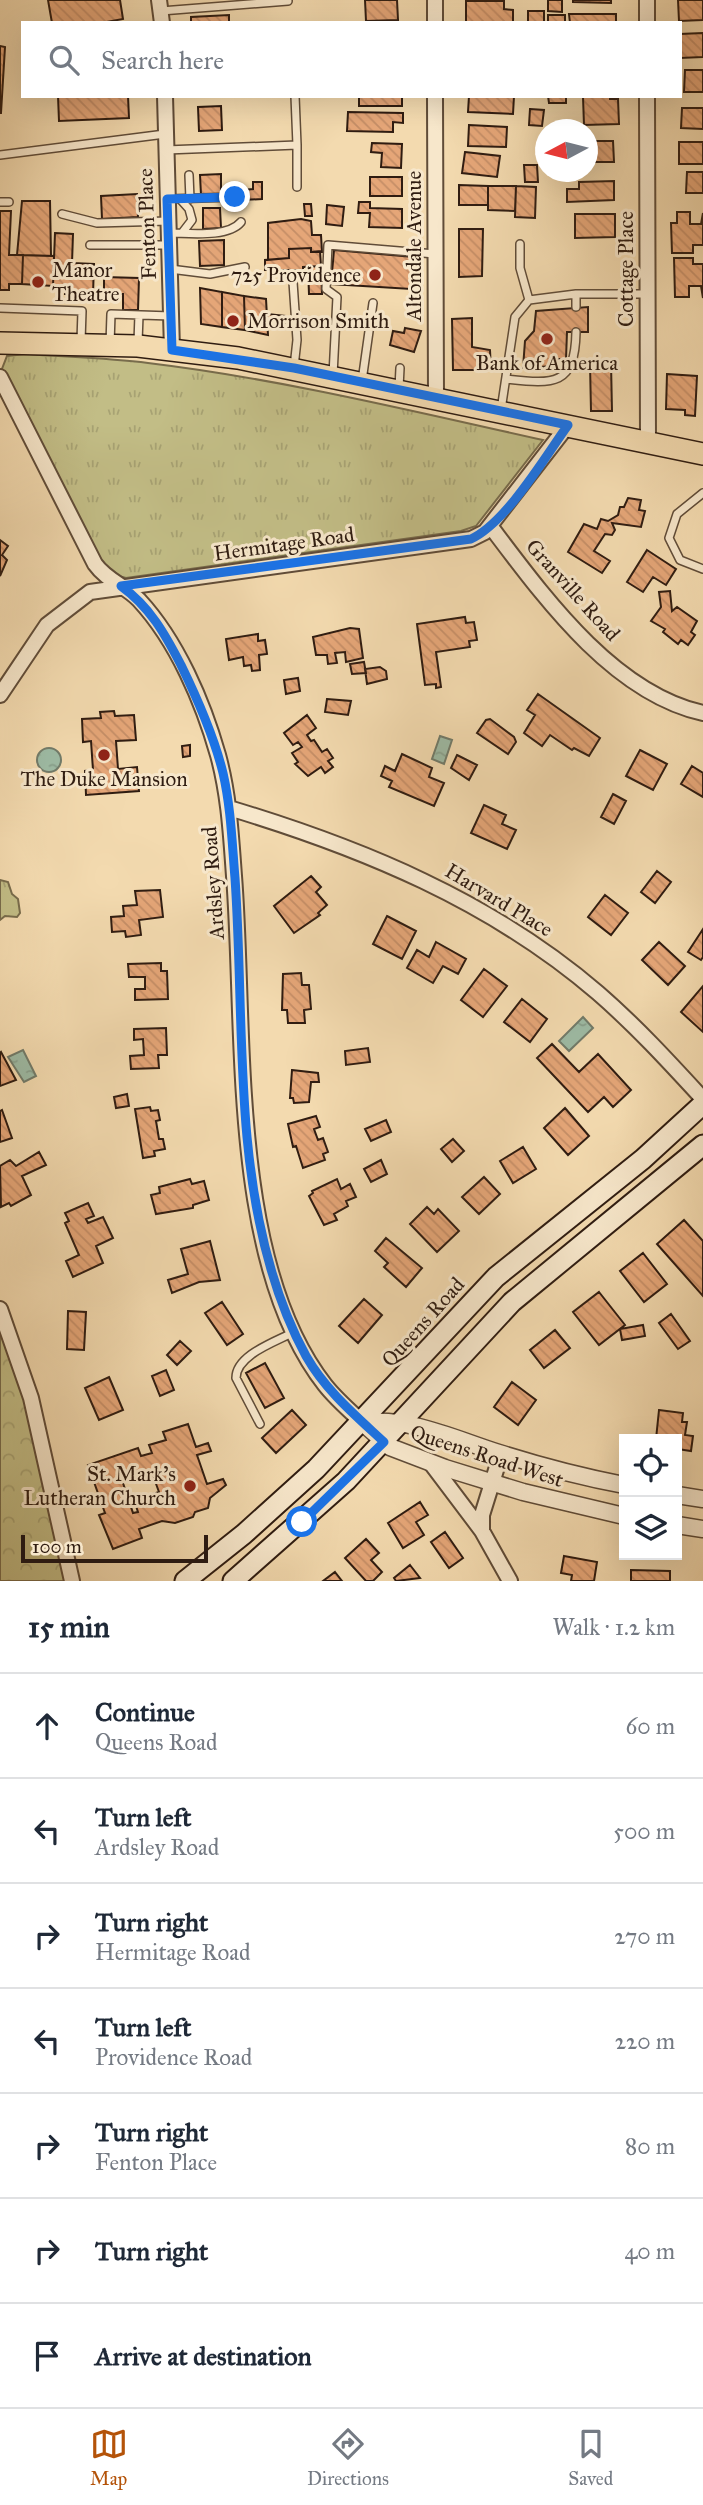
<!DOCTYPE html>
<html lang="en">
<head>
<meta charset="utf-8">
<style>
	:root { --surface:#fff; --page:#f6f6f7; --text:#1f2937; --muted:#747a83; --line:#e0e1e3; --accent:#b45309 }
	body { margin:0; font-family:"IM FELL Great Primer",serif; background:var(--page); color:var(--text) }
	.controls { position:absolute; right:21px; bottom:21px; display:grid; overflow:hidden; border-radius:0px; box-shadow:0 7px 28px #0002 }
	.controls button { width:63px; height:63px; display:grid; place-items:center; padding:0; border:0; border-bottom:2px solid var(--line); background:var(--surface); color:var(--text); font:35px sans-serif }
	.compass { position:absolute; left:535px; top:119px; width:63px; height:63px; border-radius:50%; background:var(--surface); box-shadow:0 7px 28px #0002; rotate:263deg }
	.scale { position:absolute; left:21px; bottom:18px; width:187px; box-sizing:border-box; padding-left:7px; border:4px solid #2f1c11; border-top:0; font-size:19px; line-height:24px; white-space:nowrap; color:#2f1c11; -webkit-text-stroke:5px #f7e7cb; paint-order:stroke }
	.stop { position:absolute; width:21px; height:21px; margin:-16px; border:5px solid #1a73e8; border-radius:50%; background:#fff }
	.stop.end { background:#1a73e8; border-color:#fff; box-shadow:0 2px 7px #0008 }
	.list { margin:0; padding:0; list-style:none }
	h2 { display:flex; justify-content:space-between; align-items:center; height:91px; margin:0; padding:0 28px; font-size:30px }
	h2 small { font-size:23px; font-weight:400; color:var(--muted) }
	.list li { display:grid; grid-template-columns:46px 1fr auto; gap:21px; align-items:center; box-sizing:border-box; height:105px; padding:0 28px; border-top:2px solid var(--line) }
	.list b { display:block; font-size:26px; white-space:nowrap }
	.list p { margin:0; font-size:23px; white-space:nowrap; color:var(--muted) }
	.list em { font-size:23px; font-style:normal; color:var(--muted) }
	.icon { flex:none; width:38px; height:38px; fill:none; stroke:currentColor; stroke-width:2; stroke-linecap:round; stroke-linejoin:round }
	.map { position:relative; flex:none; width:703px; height:1581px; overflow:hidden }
	.search { position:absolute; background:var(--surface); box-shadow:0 7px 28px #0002; left:21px; right:21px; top:21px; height:77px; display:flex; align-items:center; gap:18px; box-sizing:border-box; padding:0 24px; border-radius:0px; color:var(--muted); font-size:26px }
	.sheet { height:826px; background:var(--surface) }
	nav { display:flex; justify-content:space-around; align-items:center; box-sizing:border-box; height:98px; border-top:2px solid var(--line); background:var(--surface); font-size:19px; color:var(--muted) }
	nav a { display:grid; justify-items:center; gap:4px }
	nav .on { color:var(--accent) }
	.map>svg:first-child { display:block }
	.grass { fill:url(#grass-tufts); stroke:#786c4c; stroke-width:2 }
	.forest { fill:url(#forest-crowns); stroke:#786c4c; stroke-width:2 }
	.water { fill:url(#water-ripples); stroke:#717b6a; stroke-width:2 }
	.building { fill:url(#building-back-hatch); stroke:#2f1c11; stroke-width:2; fill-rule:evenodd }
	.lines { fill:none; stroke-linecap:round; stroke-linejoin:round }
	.service-casing { stroke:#604c38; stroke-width:10 }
	.minor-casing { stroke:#604c38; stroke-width:18 }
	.tertiary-casing { stroke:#604c38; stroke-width:19 }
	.secondary-casing { stroke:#2f1c11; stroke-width:23 }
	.primary-casing { stroke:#2f1c11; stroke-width:24 }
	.service { stroke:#f7e7cb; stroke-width:7 }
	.minor { stroke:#f7e7cb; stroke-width:14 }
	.tertiary { stroke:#f7e7cb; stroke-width:16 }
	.secondary { stroke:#f7e7cb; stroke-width:19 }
	.primary { stroke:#f3daaf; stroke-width:21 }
	.route { stroke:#1a73e8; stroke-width:9 }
	.poi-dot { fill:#8f2418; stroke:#f7e7cb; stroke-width:2.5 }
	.labels { text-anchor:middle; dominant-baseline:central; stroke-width:6; stroke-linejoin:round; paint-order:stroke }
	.street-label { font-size:21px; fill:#2f1c11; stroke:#f7e7cb }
	.poi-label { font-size:21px; fill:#2f1c11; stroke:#f7e7cb; text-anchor:start }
</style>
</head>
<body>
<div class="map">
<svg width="703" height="1581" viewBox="0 0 703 1581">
	<defs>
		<pattern id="grass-tufts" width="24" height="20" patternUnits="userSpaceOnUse" patternTransform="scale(1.75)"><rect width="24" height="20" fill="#c2bd86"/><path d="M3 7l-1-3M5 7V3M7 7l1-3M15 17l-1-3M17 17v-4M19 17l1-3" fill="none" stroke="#a7a273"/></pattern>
		<pattern id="forest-crowns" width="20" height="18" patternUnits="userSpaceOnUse" patternTransform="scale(1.75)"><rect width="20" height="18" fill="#c2bd86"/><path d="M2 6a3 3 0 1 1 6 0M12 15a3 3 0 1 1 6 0" fill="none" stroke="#a7a273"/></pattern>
		<pattern id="water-ripples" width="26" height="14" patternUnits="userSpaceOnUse" patternTransform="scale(1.75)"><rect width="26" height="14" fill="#9dbba5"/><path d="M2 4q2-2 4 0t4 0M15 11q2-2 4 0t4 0" fill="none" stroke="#88a08d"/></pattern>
		<pattern id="building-back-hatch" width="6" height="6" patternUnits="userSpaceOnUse" patternTransform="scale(1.75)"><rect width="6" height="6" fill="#e5a678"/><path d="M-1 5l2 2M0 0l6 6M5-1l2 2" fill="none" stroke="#c58e67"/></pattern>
	</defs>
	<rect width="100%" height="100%" fill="#f3daaf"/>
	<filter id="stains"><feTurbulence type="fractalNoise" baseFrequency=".00286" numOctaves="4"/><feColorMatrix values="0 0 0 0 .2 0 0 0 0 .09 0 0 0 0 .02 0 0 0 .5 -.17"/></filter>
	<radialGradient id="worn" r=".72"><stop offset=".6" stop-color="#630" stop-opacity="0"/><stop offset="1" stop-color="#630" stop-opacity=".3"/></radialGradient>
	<path class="grass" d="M26 354C66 357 107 358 148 363 281 379 412 411 543 440L476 526 461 531 126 578 107 573 0 374 7 356Z
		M0 880 8 882 12 894 18 899 20 913 17 917 5 916 0 920Z"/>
	<path class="forest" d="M0 1321 19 1376 66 1581H0Z"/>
	<path class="water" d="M440 736 452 740 444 764 432 759Z
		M37 760a12 12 0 1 1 24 0a12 12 0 1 1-24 0Z
		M583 1017 593 1028 569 1051 559 1041Z
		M23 1050 36 1076 24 1082 8 1057Z"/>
	<path class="building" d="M48 0H120L123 19 101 23H52Z
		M365 0H397L398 20 366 21Z
		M548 0H562V12L548 11Z
		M573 0H611V3L573 2Z
		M678 0H703V20L679 21Z
		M466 1H504V9L513 10V22H466Z
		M528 11H544V23H528Z
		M569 14H616V23H570Z
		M229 15V23H191V17Z
		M548 15H565V23H548Z
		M703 33V57L680 58V34Z
		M0 46 5 47 1 113H0Z
		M685 70H703V92H684Z
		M58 96H128L129 118 59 121Z
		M359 96H402V106H359Z
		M469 96H514L513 114 468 112Z
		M548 96H566V103H549Z
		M610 96V99H618L619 124 584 125 583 97Z
		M221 106 222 130 199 131 198 107Z
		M682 108H703V129L681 128Z
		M530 109 544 110 542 126 529 125Z
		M348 112 403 113V123L393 122V132L347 131Z
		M469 125 507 127 506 147 468 146Z
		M588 141H613L614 162H588Z
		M679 142H703V164H679Z
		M372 143 402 144 401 168 381 167 382 153 371 152Z
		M465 152 500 156 497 177 462 173Z
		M524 165H537L538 182H525Z
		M687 172H703V193H686Z
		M221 174V194L201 195 200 175Z
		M370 177H402V196H370Z
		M614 181V200L567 202V189H579V182Z
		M253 182H262V199L243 200V190L253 189Z
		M459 185 488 186V205H459Z
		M488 186H516L515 211 488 210Z
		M516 186 536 187 535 218 515 217Z
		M137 194 138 217 102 219 101 196Z
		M22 201H50L51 256 17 255Z
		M359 202H370V208L402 209V228L369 227 370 213H358Z
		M304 204H311L312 216H305Z
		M327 205 344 207 342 226 326 224Z
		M203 208H220L221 228 203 229Z
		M0 211H11L9 255H23L22 284H9V290H0Z
		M677 212H690V224H701L703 213V245H693V253H672L671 223H677Z
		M575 214H615V237L575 238Z
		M301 219 311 221 312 235H321L322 252H311V248L289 249V258L268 260V223Z
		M459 229H483L482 276 459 277Z
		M55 233 73 234 72 263 94 264 93 295 65 294 66 286H53Z
		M224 240V265L200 266 199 241Z
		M311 248V252L320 251 321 266 303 267V270H265V260L289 258V249Z
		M334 250 414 257 413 267H418L417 284 412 283 411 289 331 284Z
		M23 255 54 256 53 286 22 284Z
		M674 258H693V264H703V298L701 286H689V297H675Z
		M321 266 322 294H309L308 267Z
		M104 277 139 278 138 310H123V294H104Z
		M200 288 222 292V327L201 324Z
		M222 292 244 296 245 330 222 327Z
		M244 296 266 299 268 335 245 330Z
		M588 307V332H567L566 359H557L556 366 523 368 525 341 534 331 536 311Z
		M267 314 285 316V328L268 326Z
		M472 318V347L490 350 491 370H453L452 319Z
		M405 328 421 331 414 352 390 345 393 331 404 333Z
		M611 363 612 411H591L590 364Z
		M667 374 697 376 695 416 685 415V410L666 409Z
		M628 498 641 500 639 510 645 511 641 527 612 523 615 530 612 535 605 534 594 551 610 561 602 573 568 552 584 524 597 529 601 519 608 521 618 515 620 507H624Z
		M0 540 8 546 2 555 7 560 0 576Z
		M647 550 676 569 666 585 653 577 643 592 627 582Z
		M670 591 672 611 677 607 697 621 691 632 695 635 688 645 681 640 678 644 663 632 665 629 651 621 661 607 659 592Z
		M465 617 466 623 474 622 477 640 469 641 470 647 436 652 441 687 436 688V684L425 685 417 624Z
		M350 628 359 629 363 658 346 662 345 652 335 653 337 663 328 664 327 655H316L313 637Z
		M258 634V641L265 640 267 654 259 655 260 670 252 671 251 665 244 666 243 657 229 660 226 639Z
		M364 662 366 673 352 674 350 664Z
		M380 667 386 671 387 679 367 684 365 669Z
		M298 678 300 691 286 694 284 680Z
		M538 694 600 738 589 756 574 748 572 750 550 735 542 746 524 733 535 715 527 710Z
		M327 699 351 701 348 715 325 712Z
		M114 711 115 716 134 715 136 740 116 741 118 769 137 767 139 791 86 795 85 771 93 770 91 741 83 742 82 719 101 718 100 712Z
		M307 715 316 728 307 735 311 741 314 740 322 752 327 749 333 758 328 761 333 767 325 773 321 767 308 776 295 764 298 762 292 753 302 747 298 742 293 745 284 733Z
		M490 719 514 737 516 742 508 754 477 733 486 720Z
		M190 745V756L183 757 182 746Z
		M640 750 667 764 653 790 626 776Z
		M402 754 432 768 429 777 444 783 434 806 389 787 392 781 381 776 385 766 395 771Z
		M457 755 477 765 469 780 451 768Z
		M692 766 703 773V797L681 784Z
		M613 794 626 801 614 824 601 817Z
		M484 805 506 815 502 824 516 830 507 849 471 833Z
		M657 871 671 882 655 903 641 892Z
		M311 876 321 887 316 892 327 905 318 913 320 915 294 933 274 906Z
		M160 890 163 917 139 920 141 935 126 937 125 931 112 932 111 917 124 916 123 906 137 905 135 891Z
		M605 895 628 913 611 935 588 917Z
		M387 916 416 931 402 959 373 944Z
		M703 929V957L701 960 688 952Z
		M436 942 466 959 458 974 443 966 433 983 407 968 417 950 429 957Z
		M659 942 685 966 668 985 642 960Z
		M161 963V971H167L168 999 135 1000V989H145V977H129L128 964Z
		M484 969 507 986 483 1017 461 1000Z
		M301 973 302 985H309L311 1009 304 1010 305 1023H288L287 1010H282L283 974Z
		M703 986V1032L681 1012Z
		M522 999 547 1019 530 1042 504 1022Z
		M166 1028 167 1055H158L159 1068 131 1069 130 1056 144 1055 143 1039 134 1040V1029Z
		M552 1044 579 1072 598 1054 631 1090 613 1107 604 1097 588 1112 537 1058Z
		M368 1048 370 1062 346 1065 345 1051Z
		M1 1052 16 1080 0 1086V1053Z
		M292 1070 318 1073 319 1082H311L309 1102 294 1103 293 1098H290Z
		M127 1094 129 1106 116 1108 114 1097Z
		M150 1107 151 1111 158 1110 160 1120 156 1121 159 1139H163L165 1149 154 1151 155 1156 143 1158 135 1109Z
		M565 1108 589 1136 568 1155 544 1128Z
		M2 1110 12 1138 0 1142V1111Z
		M316 1116 320 1127 314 1129 318 1140 323 1138 328 1152 323 1154 325 1160 303 1168 296 1146 293 1147 288 1124Z
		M386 1120 391 1132 371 1141 365 1129Z
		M453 1139 464 1151 452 1162 441 1149Z
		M523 1147 536 1169 513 1183 500 1161Z
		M39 1152 46 1165 22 1176 31 1195 11 1206 9 1203 1 1207 0 1166 10 1160 16 1166Z
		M381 1160 387 1174 371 1182 364 1169Z
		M484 1177 500 1194 479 1214 462 1197Z
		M190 1179 192 1184 204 1181 209 1200 193 1205V1208L156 1214 151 1195 160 1193 159 1187Z
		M337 1179 341 1189 350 1184 356 1197 346 1201 348 1206 334 1214 337 1220 324 1225 309 1196 313 1193 312 1191Z
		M88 1203 94 1216 86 1219 88 1223 103 1217 113 1238 96 1246 103 1263 73 1277 66 1261 79 1255 65 1223 69 1221 65 1213Z
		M427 1207 434 1214 438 1209 459 1231 437 1252 410 1224Z
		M684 1220 703 1241V1296L657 1244Z
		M386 1238 422 1268 406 1287 384 1267 388 1263 375 1251Z
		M210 1241 220 1280 199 1282 172 1293 168 1280 188 1274 181 1249Z
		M643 1253 667 1284 644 1302 620 1271Z
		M599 1292 625 1325 599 1345 573 1312Z
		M364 1299 382 1315 358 1343 339 1326Z
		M222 1302 243 1334 227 1345 205 1313Z
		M68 1311 86 1312 84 1350 67 1349Z
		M671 1314 690 1341 678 1349 659 1323Z
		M643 1325 645 1336 622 1340 620 1329Z
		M555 1330 570 1348 544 1368 530 1350Z
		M180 1341 191 1351 177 1365 167 1355Z
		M265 1363 284 1398 265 1408 246 1373Z
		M166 1370 174 1390 160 1396 152 1376Z
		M109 1377 123 1410 99 1420 85 1388Z
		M512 1382 536 1400 518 1425 494 1407Z
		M292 1410 306 1425 276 1453 262 1438Z
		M659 1410 683 1413 682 1422H687L685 1435 693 1436 691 1451 677 1449V1439H656Z
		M188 1424 196 1447 208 1443 211 1451 197 1455 207 1484 223 1479 226 1485 210 1498 208 1508 195 1512 193 1517 175 1523 162 1521 139 1529 142 1538 113 1549 99 1515 105 1513 88 1465 138 1448 141 1456 152 1453 149 1445 166 1440 163 1432ZM151 1470 159 1492 134 1500 138 1512 133 1513 122 1480Z
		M420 1502 428 1515 416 1522 424 1535 403 1548 388 1523Z
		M445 1532 463 1558 449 1568 431 1542Z
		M366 1539 379 1553 371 1560 382 1572 373 1581H366L345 1558Z
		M564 1556 597 1562 594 1581H571L572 1575 561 1573Z
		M410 1565 420 1578 396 1581 394 1578Z
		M631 1570 670 1571V1581H631Z
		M335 1572 342 1581H323Z"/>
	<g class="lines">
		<g class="service-casing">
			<path id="service" d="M161 11 288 1
				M297 145V187
				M166 150 297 145 295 96
				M0 155 165 134
				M189 175 190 199
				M168 199 235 197
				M180 199 189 209 192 220 182 233
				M0 202H9
				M62 214 97 223 168 221
				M169 233C189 233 228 238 241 222
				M520 244V268L529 300
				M90 245H169
				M170 269 210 274 245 267
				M293 282 297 340 294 367
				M576 294V307
				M0 308 82 311 81 341
				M138 342 139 315
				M110 344 111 314 171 316
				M333 375 337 297 326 289 328 245 435 254
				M506 379C553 384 575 387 576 332
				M362 381 373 303
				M399 388 400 368
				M501 410 515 317 529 300 576 294H647
				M703 493 677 514 669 538 680 560 703 569
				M260 1424 236 1378C236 1355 275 1342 294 1332"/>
		</g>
		<g class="minor-casing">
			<path id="minor" d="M159 0 162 23
				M435 0V23
				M647 23V0
				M165 96 172 350
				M435 96 436 396
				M647 96 648 442
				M0 377 95 564C107 581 126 586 139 600 177 641 203 702 218 755 229 795 231 835 234 876 246 1027 228 1261 325 1385 336 1399 350 1411 363 1423
				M491 527C544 597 613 693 703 713
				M0 695 47 625 90 592 471 539 485 532 568 425
				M229 808C362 848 491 901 598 993 636 1026 669 1062 703 1099
				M0 1309 31 1398 72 1581
				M430 1462 482 1531V1515L501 1454
				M482 1531 510 1581"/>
		</g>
		<g class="tertiary-casing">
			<path id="tertiary" d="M363 1423 390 1447 445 1468 523 1492 624 1516
				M363 1423C408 1416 457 1440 499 1453 540 1466 582 1477 624 1485
				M677 1495 703 1499
				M677 1525 703 1529"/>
		</g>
		<g class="secondary-casing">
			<path id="secondary" d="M185 1581 244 1534 316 1469 496 1277 643 1159 703 1104
				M233 1581 346 1481 512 1302 703 1145"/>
		</g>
		<g class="primary-casing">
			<path id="primary" d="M0 343 138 346 238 358 703 454"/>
		</g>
		<use href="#service" class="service"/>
		<use href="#minor" class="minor"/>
		<use href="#tertiary" class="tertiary"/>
		<use href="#secondary" class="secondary"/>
		<use href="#primary" class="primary"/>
	</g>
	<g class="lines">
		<path class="route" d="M235 197 167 199 172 350 294 368 568 425C545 457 506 523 471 539L121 586C150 607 165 634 181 665 198 700 214 736 223 773 231 808 232 843 235 878 241 965 239 1051 247 1137 254 1212 270 1290 306 1356 326 1391 355 1415 384 1442L302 1522"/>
	</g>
	<g class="poi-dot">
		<circle cx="375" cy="275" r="7"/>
		<circle cx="38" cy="282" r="7"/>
		<circle cx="233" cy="321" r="7"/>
		<circle cx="547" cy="339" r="7"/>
		<circle cx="104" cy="755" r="7"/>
		<circle cx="190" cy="1486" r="7"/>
	</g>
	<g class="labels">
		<g class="street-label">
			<text transform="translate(147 224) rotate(-92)">Fenton Place</text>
			<text transform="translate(414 246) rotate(-90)">Altondale Avenue</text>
			<text transform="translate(626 269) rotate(-90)">Cottage Place</text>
			<text transform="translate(284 544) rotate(-8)">Hermitage Road</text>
			<text transform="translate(573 590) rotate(48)">Granville Road</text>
			<text transform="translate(213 883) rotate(-94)">Ardsley Road</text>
			<text transform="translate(499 900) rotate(31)">Harvard Place</text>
			<text transform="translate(423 1322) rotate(-48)">Queens Road</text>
			<text transform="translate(487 1456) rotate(18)">Queens Road West</text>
		</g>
		<g class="poi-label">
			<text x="52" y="270">Manor<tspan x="52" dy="24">Theatre</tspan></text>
			<text x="361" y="275" text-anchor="end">725 Providence</text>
			<text x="247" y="321">Morrison Smith</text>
			<text x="547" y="363" text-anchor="middle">Bank of America</text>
			<text x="104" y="779" text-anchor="middle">The Duke Mansion</text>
			<text x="176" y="1474" text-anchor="end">St. Mark's<tspan x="176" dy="24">Lutheran Church</tspan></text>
		</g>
	</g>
	<rect width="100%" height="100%" filter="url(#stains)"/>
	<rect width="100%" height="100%" fill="url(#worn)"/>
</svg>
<div class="controls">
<button><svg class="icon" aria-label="locate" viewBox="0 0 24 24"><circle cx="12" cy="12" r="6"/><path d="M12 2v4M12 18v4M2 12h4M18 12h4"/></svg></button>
<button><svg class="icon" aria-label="layers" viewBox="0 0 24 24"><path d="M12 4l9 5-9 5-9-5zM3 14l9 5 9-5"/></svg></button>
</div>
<svg class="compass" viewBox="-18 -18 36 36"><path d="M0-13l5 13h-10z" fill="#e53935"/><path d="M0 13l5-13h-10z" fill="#747a83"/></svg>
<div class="scale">100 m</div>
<div class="stop" style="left:302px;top:1522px"></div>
<div class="stop end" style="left:235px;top:197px"></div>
<div class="search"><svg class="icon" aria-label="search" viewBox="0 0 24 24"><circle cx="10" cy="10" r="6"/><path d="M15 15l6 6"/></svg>Search here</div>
</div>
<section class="sheet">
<h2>15 min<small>Walk · 1.2 km</small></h2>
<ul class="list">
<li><svg class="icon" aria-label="ahead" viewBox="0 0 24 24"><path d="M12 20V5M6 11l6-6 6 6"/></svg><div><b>Continue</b><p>Queens Road</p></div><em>60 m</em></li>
<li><svg class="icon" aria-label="left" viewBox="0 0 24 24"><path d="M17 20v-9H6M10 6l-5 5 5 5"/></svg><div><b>Turn left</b><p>Ardsley Road</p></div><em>500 m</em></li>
<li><svg class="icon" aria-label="right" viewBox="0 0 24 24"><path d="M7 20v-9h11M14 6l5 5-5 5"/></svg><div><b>Turn right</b><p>Hermitage Road</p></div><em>270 m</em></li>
<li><svg class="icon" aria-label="left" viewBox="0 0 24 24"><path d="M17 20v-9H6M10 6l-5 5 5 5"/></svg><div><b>Turn left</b><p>Providence Road</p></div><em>220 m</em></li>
<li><svg class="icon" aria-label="right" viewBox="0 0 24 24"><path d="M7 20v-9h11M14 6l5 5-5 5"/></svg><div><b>Turn right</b><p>Fenton Place</p></div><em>80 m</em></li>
<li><svg class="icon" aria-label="right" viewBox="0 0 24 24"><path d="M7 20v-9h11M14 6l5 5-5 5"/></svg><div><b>Turn right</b></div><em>40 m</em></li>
<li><svg class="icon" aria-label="arrive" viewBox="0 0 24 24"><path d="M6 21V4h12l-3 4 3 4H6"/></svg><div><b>Arrive at destination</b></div></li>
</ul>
</section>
<nav>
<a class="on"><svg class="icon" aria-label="map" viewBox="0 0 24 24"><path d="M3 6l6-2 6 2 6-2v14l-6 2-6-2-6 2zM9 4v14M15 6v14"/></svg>Map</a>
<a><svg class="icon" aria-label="directions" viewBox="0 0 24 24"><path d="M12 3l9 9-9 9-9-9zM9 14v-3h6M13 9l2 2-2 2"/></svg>Directions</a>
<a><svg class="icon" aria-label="saved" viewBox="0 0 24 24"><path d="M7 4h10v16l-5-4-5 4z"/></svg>Saved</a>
</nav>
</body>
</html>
